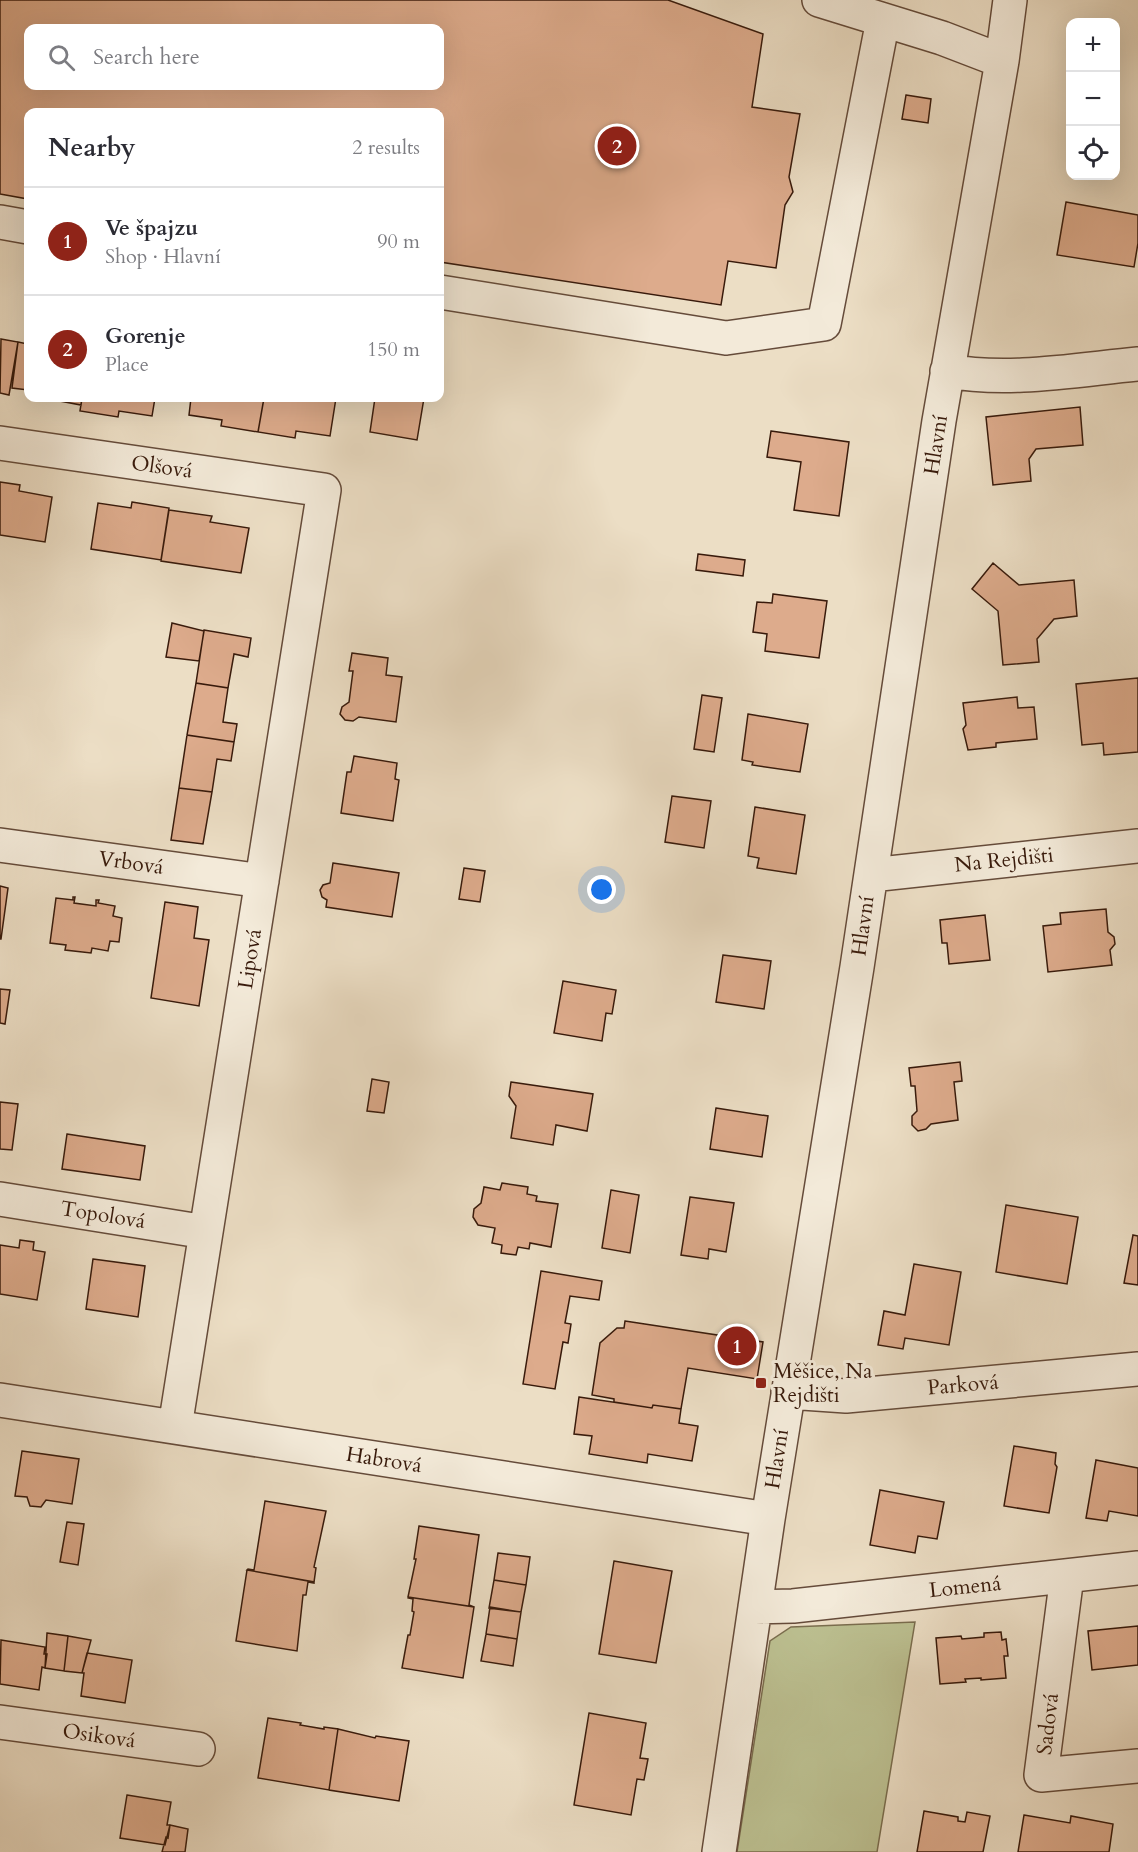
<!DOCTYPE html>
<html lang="en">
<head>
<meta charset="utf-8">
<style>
	:root { --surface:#fff; --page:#f7f7f7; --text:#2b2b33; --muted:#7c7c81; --line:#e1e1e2; --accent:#8f2418 }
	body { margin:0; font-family:Cardo,serif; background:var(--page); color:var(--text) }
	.controls { position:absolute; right:18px; top:18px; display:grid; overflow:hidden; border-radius:12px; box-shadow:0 6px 24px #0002 }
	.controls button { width:54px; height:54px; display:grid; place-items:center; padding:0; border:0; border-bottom:2px solid var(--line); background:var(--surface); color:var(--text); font:30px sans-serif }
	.you { position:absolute; left:602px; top:890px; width:21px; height:21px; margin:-15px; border:4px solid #fff; border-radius:50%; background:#1a73e8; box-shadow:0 0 0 9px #1a73e833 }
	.badge { display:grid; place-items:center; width:39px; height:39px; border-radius:50%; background:var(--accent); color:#fff; font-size:20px; font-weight:700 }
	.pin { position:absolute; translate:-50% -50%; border:3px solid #fff; box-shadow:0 2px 6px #0006 }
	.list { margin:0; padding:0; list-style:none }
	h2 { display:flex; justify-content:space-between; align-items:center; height:78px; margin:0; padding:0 24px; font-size:26px }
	h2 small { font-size:20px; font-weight:400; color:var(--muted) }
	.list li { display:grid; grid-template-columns:39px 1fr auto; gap:18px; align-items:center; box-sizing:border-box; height:108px; padding:0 24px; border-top:2px solid var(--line) }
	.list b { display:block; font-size:22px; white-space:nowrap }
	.list p { margin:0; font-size:20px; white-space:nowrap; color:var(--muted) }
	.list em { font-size:20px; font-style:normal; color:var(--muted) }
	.icon { flex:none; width:33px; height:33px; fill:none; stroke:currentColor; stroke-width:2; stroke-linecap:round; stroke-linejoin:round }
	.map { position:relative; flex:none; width:1138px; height:1852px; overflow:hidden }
	.search { position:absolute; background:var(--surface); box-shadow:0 6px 24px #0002; left:24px; top:24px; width:420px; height:66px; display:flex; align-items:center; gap:15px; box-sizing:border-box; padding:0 21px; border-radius:12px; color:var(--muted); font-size:22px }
	.panel { position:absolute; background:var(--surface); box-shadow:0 6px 24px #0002; left:24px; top:108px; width:420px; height:294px; border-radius:12px }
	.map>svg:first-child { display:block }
	.green { fill:#bcc091; stroke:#7a6d4e; stroke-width:1.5 }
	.building { fill:#ddab8c; stroke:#381a0b; stroke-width:1.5; fill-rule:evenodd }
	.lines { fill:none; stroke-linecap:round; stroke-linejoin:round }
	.minor-casing { stroke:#654b3a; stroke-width:36 }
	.minor { stroke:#f3ead9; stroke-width:33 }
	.poi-dot { fill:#8f2418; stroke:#f3ead9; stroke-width:2 }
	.labels { text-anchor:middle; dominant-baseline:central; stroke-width:6; stroke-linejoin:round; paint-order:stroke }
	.street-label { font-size:21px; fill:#381a0b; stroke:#f3ead9 }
	.poi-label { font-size:21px; fill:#381a0b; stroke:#f3ead9; text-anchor:start }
</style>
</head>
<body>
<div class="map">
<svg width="1138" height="1852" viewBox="0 0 1138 1852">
	<rect width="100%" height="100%" fill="#ecdec5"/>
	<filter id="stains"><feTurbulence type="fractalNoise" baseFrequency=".00333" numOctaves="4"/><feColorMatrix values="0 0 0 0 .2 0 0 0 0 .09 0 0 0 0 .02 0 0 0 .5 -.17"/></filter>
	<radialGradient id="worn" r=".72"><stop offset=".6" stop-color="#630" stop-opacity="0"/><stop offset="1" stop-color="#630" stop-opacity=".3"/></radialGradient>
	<path class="green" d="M915 1622 877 1852H737L770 1641 791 1627Z"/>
	<path class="building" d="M0 0H668L763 34 752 107 800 114 789 177 793 192 785 205 776 268 728 261 721 305 440 262V112H28V199L0 194ZM28 28H440V86H28Z
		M906 95 931 99 928 123 902 119Z
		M1066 202 1138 215V243L1134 267 1057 255Z
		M1 339 18 342 9 395 0 393Z
		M18 342 28 344V390L12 388Z
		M44 398H82L81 405Z
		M82 398H155L152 416 119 411 118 417 80 411Z
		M191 398H264L258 432 221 426 222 420 189 415Z
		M264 398H336L330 436 296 431 295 438 258 432Z
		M375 398H424L417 440 370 432Z
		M1080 407 1083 445 1036 449 1029 459 1031 481 993 485 986 417Z
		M771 431 849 442 839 516 794 510 801 462 767 457Z
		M0 482 20 485 19 491 52 497 45 542 0 535Z
		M132 502 169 508 161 560 91 549 98 503 131 508Z
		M169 510 212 516 210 522 249 528 241 573 161 561Z
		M698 554 745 560 743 576 696 570Z
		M993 563 1019 585 1074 580 1077 616 1054 619 1037 639 1039 662 1003 665 998 611 972 589Z
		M773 594 827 601 819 658 765 651 767 634 753 632 757 602 772 603Z
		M172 623 204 631 199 661 166 657Z
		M204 630 251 638 248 657 234 654 228 688 196 683Z
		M352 653 388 658 386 675 402 677 396 722 359 717 353 721 345 720 340 714 342 707 349 702 353 671H349Z
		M1138 678V752L1104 755 1103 743 1082 745 1076 684Z
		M196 683 228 688 223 722 237 724 234 742 187 735Z
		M702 695 722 698 714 752 694 749Z
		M1017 697 1018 708 1034 707 1037 739 996 743V747L968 750 963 729 966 725 963 703Z
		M748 714 808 724 800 772 752 765 753 762 742 760Z
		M187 735 234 742 231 761 217 759 212 792 179 788Z
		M354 756 397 763 395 779 399 780 393 821 341 813 347 772H351Z
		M179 788 212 792 203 844 171 840Z
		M672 796 711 801 704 848 665 842Z
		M755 807 805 815 796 874 757 868 759 858 748 856Z
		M333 863 399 873 392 917 326 907 327 900 322 897 320 890 323 885 330 883Z
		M464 868 485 871 480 902 459 899Z
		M0 886 8 888 1 939H0Z
		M73 897H75L74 903 96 906V900H99L98 903 115 906 113 916 122 918 119 942 110 941 108 951 92 948 91 953 65 950 66 945 50 943 56 898 73 900Z
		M165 902 198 907 194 938 209 940 199 1006 151 998Z
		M1106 909 1108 932 1114 937 1115 944 1110 950 1112 965 1048 972 1043 926 1061 924 1060 913Z
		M985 915 990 960 949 964 947 943H942L940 920Z
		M723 955 771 961 764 1009 716 1002Z
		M563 981 616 990 612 1014 606 1013 602 1041 554 1033Z
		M0 989 10 990 5 1024 0 1023Z
		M960 1062 962 1081 954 1082 958 1120 931 1124 926 1129 918 1131 912 1125V1116L917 1111 915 1086H911L909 1068Z
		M372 1079 389 1082 384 1113 367 1111Z
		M511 1082 593 1094 587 1131 556 1125 553 1145 511 1138 516 1106 509 1096Z
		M0 1102 18 1104 12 1150 0 1149Z
		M716 1108 768 1116 762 1157 710 1149Z
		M67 1134 145 1146 140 1180 62 1169Z
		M502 1183 528 1187 527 1194 537 1196 536 1201 558 1204 551 1247 530 1243 529 1249 518 1247 516 1255 501 1253 502 1245 492 1243 495 1228 478 1225 473 1217 474 1209 481 1203 484 1187 500 1190Z
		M611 1190 639 1195 630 1253 602 1248Z
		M690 1197 734 1203 726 1252 709 1249 708 1259 681 1255Z
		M1006 1205 1078 1217 1067 1284 996 1272Z
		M1133 1235 1138 1236V1285L1124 1283Z
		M20 1240 34 1242 33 1250 45 1252 37 1300 0 1294V1245L19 1248Z
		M93 1259 145 1266 138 1317 86 1309Z
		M914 1264 961 1272 949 1345 905 1338 903 1349 878 1345 884 1311 905 1315Z
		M541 1271 602 1281 599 1300 570 1296 565 1323 571 1324 568 1343 563 1342 555 1389 523 1384Z
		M625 1321 763 1342 757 1379 688 1368 681 1409 653 1405 652 1408 614 1402V1399L592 1395 600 1343 617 1328H624Z
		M579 1397 652 1408 653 1405 681 1409 679 1423 698 1426 692 1461 648 1454 647 1463 589 1454 592 1436 574 1434Z
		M1014 1446 1056 1453 1055 1464 1057 1467 1049 1513 1004 1506Z
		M22 1451 79 1459 72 1504 46 1500 41 1507 30 1506 27 1497 15 1496Z
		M1096 1460 1138 1468V1516L1109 1511 1107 1521 1086 1518Z
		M880 1490 944 1502 937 1539 918 1536 915 1553 870 1545Z
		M265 1501 326 1511 314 1567 316 1568 314 1582 247 1570 248 1569 254 1570Z
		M67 1522 84 1524 78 1565 60 1562Z
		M419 1526 479 1535 469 1605 474 1607 408 1597 416 1559H414Z
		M498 1553 530 1557 526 1585 494 1580Z
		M614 1561 672 1571 656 1663 599 1654Z
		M247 1570 314 1582V1583L308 1582 306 1595H303L297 1651 236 1641Z
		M494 1580 526 1585 521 1612 489 1608Z
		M408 1597 474 1607 463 1678 402 1668 408 1635H410L414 1612 412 1611 413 1599 408 1598Z
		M490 1607 521 1612 517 1639 486 1634Z
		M1138 1626V1665L1092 1670 1088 1631Z
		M1001 1632 1002 1640 1006 1639 1008 1656H1004L1006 1678 981 1680V1678L965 1679 966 1682 940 1684 936 1638 961 1636 962 1639 984 1637V1633Z
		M47 1633 68 1636 64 1671 45 1668Z
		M486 1634 517 1639 513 1666 481 1661Z
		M68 1636 91 1640 82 1673 64 1671Z
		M1 1640 45 1647 44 1654H47L45 1668 42 1667 39 1690 0 1684Z
		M87 1653 132 1660 125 1703 81 1696 84 1673H82Z
		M589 1713 646 1723 640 1758 648 1759 644 1780 637 1779 631 1815 574 1805Z
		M268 1718 301 1723 300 1725 324 1729V1727L338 1729 329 1790 258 1778Z
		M338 1729 375 1738 376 1736 409 1741 399 1801 329 1790Z
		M127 1795 171 1802 167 1825H170L165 1845 120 1838Z
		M924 1811 958 1817V1821L965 1822 967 1812 990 1816 983 1852H917Z
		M1024 1815 1070 1823 1071 1816 1113 1824 1109 1852H1018Z
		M170 1825 188 1829 185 1852H162L166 1837 168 1838Z"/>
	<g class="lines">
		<g class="minor-casing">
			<path id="minor" d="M819 0 942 38 1002 61
				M0 222 28 227
				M440 292 726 338 824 324 883 20
				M947 371C1010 382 1075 370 1138 364
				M0 443 324 490 175 1427
				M0 845 262 881
				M871 875 1138 846
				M0 1199 206 1232
				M788 1392 846 1396 1138 1369
				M0 1400 768 1519
				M1067 1576 1041 1775 1138 1766
				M755 1607 793 1606 1138 1568
				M0 1722 198 1749
				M719 1852 768 1519 857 967 939 421 1002 61 1010 0"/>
		</g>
		<use href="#minor" class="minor"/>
	</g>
	<rect class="poi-dot" x="755" y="1377" width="12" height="12" rx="3"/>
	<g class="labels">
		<g class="street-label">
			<text transform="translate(936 445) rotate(-81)">Hlavní</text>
			<text transform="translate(162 467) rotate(8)">Olšová</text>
			<text transform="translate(1004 860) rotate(-6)">Na Rejdišti</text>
			<text transform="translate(131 863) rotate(8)">Vrbová</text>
			<text transform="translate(863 926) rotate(-82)">Hlavní</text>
			<text transform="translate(250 959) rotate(-81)">Lipová</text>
			<text transform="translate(103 1215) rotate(9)">Topolová</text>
			<text transform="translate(963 1385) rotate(-5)">Parková</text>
			<text transform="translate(777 1459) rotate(-81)">Hlavní</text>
			<text transform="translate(384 1460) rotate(9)">Habrová</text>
			<text transform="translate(965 1587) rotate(-6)">Lomená</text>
			<text transform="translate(1048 1724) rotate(-83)">Sadová</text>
			<text transform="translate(99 1736) rotate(8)">Osiková</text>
		</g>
		<g class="poi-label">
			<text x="773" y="1371">Měšice, Na<tspan x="773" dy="24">Rejdišti</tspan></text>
		</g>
	</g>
	<rect width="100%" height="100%" filter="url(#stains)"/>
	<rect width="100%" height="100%" fill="url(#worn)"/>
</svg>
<div class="controls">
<button>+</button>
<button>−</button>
<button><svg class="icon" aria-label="locate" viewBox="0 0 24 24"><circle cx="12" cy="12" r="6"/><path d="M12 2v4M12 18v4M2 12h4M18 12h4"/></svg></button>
</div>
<div class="you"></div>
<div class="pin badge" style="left:737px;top:1346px">1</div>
<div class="pin badge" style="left:617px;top:146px">2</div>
<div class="search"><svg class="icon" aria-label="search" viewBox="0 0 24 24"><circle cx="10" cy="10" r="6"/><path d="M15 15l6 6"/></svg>Search here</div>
<section class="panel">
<h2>Nearby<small>2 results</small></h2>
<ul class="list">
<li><span class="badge">1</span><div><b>Ve špajzu</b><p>Shop · Hlavní</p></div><em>90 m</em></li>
<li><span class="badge">2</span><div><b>Gorenje</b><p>Place</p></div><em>150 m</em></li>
</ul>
</section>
</div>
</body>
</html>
